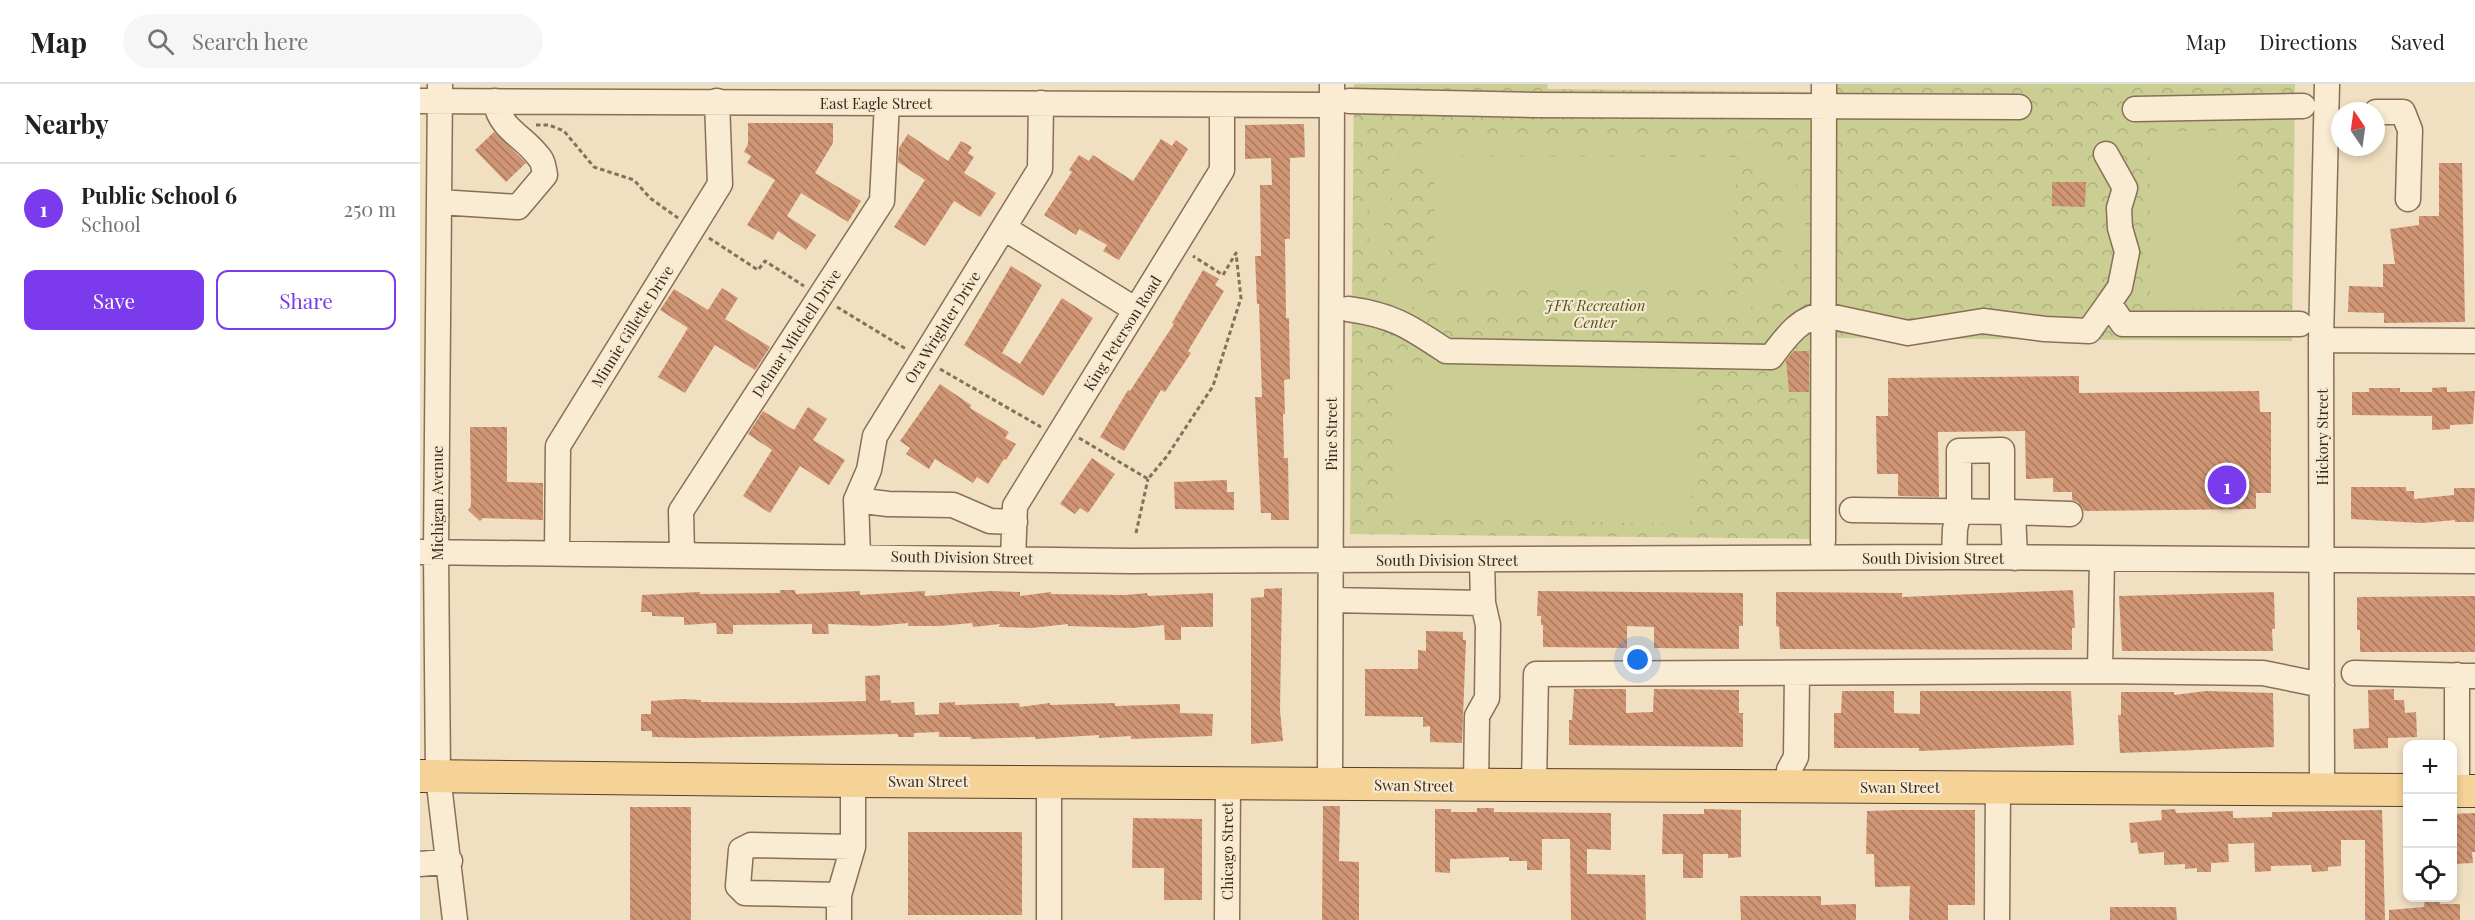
<!DOCTYPE html>
<html lang="en">
<head>
<meta charset="utf-8">
<style>
	:root { --surface:#fff; --page:#f6f6f6; --text:#202124; --muted:#757577; --line:#e0e0e0; --accent:#7c3aed }
	body { margin:0; font-family:"Playfair Display",serif; background:var(--page); color:var(--text) }
	.controls { position:absolute; right:18px; bottom:18px; display:grid; overflow:hidden; border-radius:12px; box-shadow:0 3px 9px #0003 }
	.controls button { width:54px; height:54px; display:grid; place-items:center; padding:0; border:0; border-bottom:2px solid var(--line); background:var(--surface); color:var(--text); font:30px sans-serif }
	.compass { position:absolute; left:1911px; top:18px; width:54px; height:54px; border-radius:50%; background:var(--surface); box-shadow:0 3px 9px #0003; rotate:347deg }
	.you { position:absolute; left:1218px; top:576px; width:21px; height:21px; margin:-15px; border:4px solid #fff; border-radius:50%; background:#1a73e8; box-shadow:0 0 0 9px #1a73e833 }
	.badge { display:grid; place-items:center; width:39px; height:39px; border-radius:50%; background:var(--accent); color:#fff; font-size:20px; font-weight:700 }
	.pin { position:absolute; translate:-50% -50%; border:3px solid #fff; box-shadow:0 2px 6px #0006 }
	.list { margin:0; padding:0; list-style:none }
	h2 { display:flex; justify-content:space-between; align-items:center; height:78px; margin:0; padding:0 24px; font-size:26px }
	h2 small { font-size:20px; font-weight:400; color:var(--muted) }
	.list li { display:grid; grid-template-columns:39px 1fr auto; gap:18px; align-items:center; box-sizing:border-box; height:90px; padding:0 24px; border-top:2px solid var(--line) }
	.list b { display:block; font-size:22px; white-space:nowrap }
	.list p { margin:0; font-size:20px; white-space:nowrap; color:var(--muted) }
	.list em { font-size:20px; font-style:normal; color:var(--muted) }
	.actions { display:flex; gap:12px; padding:18px 24px }
	.actions a { flex:1; padding:14px 0; border:2px solid var(--accent); border-radius:12px; text-align:center; font-size:21px; color:var(--accent) }
	.actions .main { background:var(--accent); color:#fff }
	.icon { flex:none; width:33px; height:33px; fill:none; stroke:currentColor; stroke-width:2; stroke-linecap:round; stroke-linejoin:round }
	.map { position:relative; flex:none; width:2055px; height:836px; overflow:hidden }
	header { display:flex; align-items:center; gap:36px; box-sizing:border-box; height:84px; padding:0 30px; background:var(--surface); border-bottom:2px solid var(--line) }
	header strong { font-size:28px }
	nav { display:flex; gap:33px; margin-inline-start:auto; font-size:21px }
	.search { width:420px; height:54px; background:var(--page); display:flex; align-items:center; gap:15px; box-sizing:border-box; padding:0 21px; border-radius:33px; color:var(--muted); font-size:22px }
	main { display:flex }
	aside { flex:1; background:var(--surface) }
	.map>svg:first-child { display:block }
	.park { fill:url(#park-crowns) }
	.pitch { fill:#cace93; fill-rule:evenodd }
	.building { fill:url(#building-back-hatch) }
	.lines { fill:none; stroke-linecap:round; stroke-linejoin:round }
	.minor-casing { stroke:#896f57; stroke-width:27 }
	.major-casing { stroke:#573e2c; stroke-width:34 }
	.path { stroke:#896f57; stroke-width:3; stroke-dasharray:4.5 3; stroke-linecap:butt }
	.minor { stroke:#faecd3; stroke-width:24 }
	.major { stroke:#f5d296; stroke-width:32 }
	.labels { text-anchor:middle; dominant-baseline:central; stroke-width:4.5; stroke-linejoin:round; paint-order:stroke }
	.street-label { font-size:15px; fill:#38281c; stroke:#f7e9d0 }
	.park-label { font-size:15px; font-style:italic; fill:#4b5522; stroke:#f7e9d0 }
</style>
</head>
<body>
<header>
<strong>Map</strong>
<div class="search"><svg class="icon" aria-label="search" viewBox="0 0 24 24"><circle cx="10" cy="10" r="6"/><path d="M15 15l6 6"/></svg>Search here</div>
<nav><a>Map</a><a>Directions</a><a>Saved</a></nav>
</header>
<main>
<aside>
<h2>Nearby<small></small></h2>
<ul class="list">
<li><span class="badge">1</span><div><b>Public School 6</b><p>School</p></div><em>250 m</em></li>
</ul>
<div class="actions"><a class="main">Save</a><a>Share</a></div>
</aside>
<div class="map">
<svg width="2055" height="836" viewBox="0 0 2055 836">
	<defs>
		<pattern id="park-crowns" width="20" height="18" patternUnits="userSpaceOnUse" patternTransform="scale(1.5)"><rect width="20" height="18" fill="#cace93"/><path d="M2 6a3 3 0 1 1 6 0M12 15a3 3 0 1 1 6 0" fill="none" stroke="#aeb17e"/></pattern>
		<pattern id="building-back-hatch" width="6" height="6" patternUnits="userSpaceOnUse" patternTransform="scale(1.5)"><rect width="6" height="6" fill="#cf9574"/><path d="M-1 5l2 2M0 0l6 6M5-1l2 2" fill="none" stroke="#a97a5e"/></pattern>
	</defs>
	<rect width="100%" height="100%" fill="#f0dfc0"/>
	<path class="park" d="M934 0H1127L1128 5 1391 8V0H1875L1872 257 1399 254 1397 455 930 450Z"/>
	<path class="pitch" d="M1813 47 1816 223 1730 225V48Z
		M1090 52 1310 53C1329 58 1349 63 1363 78 1380 97 1390 139 1383 164 1379 179 1351 213 1337 220 1331 224 1322 225 1315 228L1029 231C1014 228 994 225 981 216 976 212 972 203 968 197 942 160 940 130 966 92 970 86 974 78 979 73 1006 50 1057 53 1090 52ZM1090 68 1307 69 1332 76 1350 89 1359 101 1366 121 1368 144 1367 160 1345 190 1329 206 1312 211 1031 215C1019 212 1000 210 991 201 987 198 983 191 980 186 972 174 965 162 964 147 962 118 985 83 1014 75L1015 199 1311 204 1317 73 1026 72 1034 70Z
		M973 286 1277 288 1270 441 974 431Z"/>
	<path class="building" d="M328 39H413V59L395 89 441 117 428 138 381 109 367 132 396 151 386 166 358 147 353 156 327 141 355 96 327 79 331 72 324 68 328 60Z
		M884 40 885 73 870 74V155H865L866 234H869L870 295 864 296 865 330H863L864 374H868L869 436H851V429H841L835 313H842L839 220H837L835 172H841L840 101H852L851 74 825 75V41Z
		M74 48 106 79 86 98 55 66Z
		M488 50 528 77 541 57 552 63 548 69 554 73 544 89 576 109 560 133 534 117 505 162 474 143 505 96 478 78 479 64Z
		M741 55 752 62 756 56 768 65 699 176 683 167 687 161 659 145 656 151 624 131 652 88 649 86 659 71 669 77 673 71 713 97Z
		M2019 79H2042L2045 238 1964 239V229L1928 228 1929 202 1963 203V180H1975L1970 145 1999 141V132H2019Z
		M1632 98H1666L1665 123 1632 122Z
		M591 182 622 201 582 269 600 280 642 214 673 234 623 312 544 261Z
		M783 186 799 195 795 201 804 207 768 267 771 269 745 308 741 306 704 367 680 353 708 306 710 307 754 240 752 239Z
		M302 204 318 214 305 235 350 263 335 286 295 261 265 309 238 293 268 244 240 226 254 205 288 226Z
		M1374 267H1389V308H1369L1366 276Z
		M1659 292V309L1839 307 1840 328H1851V409H1836V425L1664 427 1658 418 1652 416V408H1633V394L1606 395 1605 347 1518 348 1519 413 1478 412V390H1457L1456 332H1468V294Z
		M520 300 551 321 550 324 589 348 585 354 596 360 586 376 584 375 568 400 557 393 553 399 515 375 509 385 486 370 490 364 480 357Z
		M2027 303V308L2055 307 2053 340 2030 341V345L2012 346V332L1932 331V308H1949V304H1980V308H2012V304Z
		M388 323 407 335 393 356 425 376 409 401 380 382 350 429 323 412 352 366 328 350 343 327 374 346Z
		M50 343H87V398L123 399V436L63 434 60 437 48 426 51 422Z
		M672 374 695 390 668 429 660 424 655 430 640 420Z
		M807 396V408H814V426L755 425 754 398Z
		M1931 403H1986V407H1994V415L2034 411V404H2055L2054 438H2035V436L2002 439 1931 435Z
		M862 504 860 626 863 657 831 660V514L844 513V505Z
		M360 506H375L376 510 440 507V511L505 507V512L571 507 600 508V512L631 508V510L706 511 727 509 728 512 793 509V543H761V556H745L744 541 712 544 648 542V540L611 544 579 543 580 540 553 543 552 539 520 542H488V539L456 542 408 540 409 550H392V540L313 541V550H297L296 539 264 541V533L232 532V528H221L222 511 280 508V510L360 509Z
		M1653 506 1655 544H1652V566L1360 565 1359 543 1356 542V508L1482 509V513Z
		M1118 507 1323 509V542H1319V565L1234 564V543L1207 542V564L1123 563V541H1121V532H1117Z
		M1854 508 1855 545H1852L1853 567H1702L1699 512Z
		M2055 512V568H1940V546H1937V513Z
		M1006 547 1043 548V556H1046L1042 659 1010 658V642L1003 643V633L945 632V585H998V566L1006 567Z
		M460 591V617L471 616V619L494 618 495 631 519 630V619L535 618V621L599 619 600 623 630 619V621L695 619V622L760 620V629L793 630 792 652 711 655V652L679 654V651L615 655V653L551 655V653H519V648L494 649V653H478V650L271 654 232 653V647H221V630H231V617L262 615 281 616V618L375 619 446 617 445 592Z
		M1154 605H1206V629L1233 628 1234 605 1319 606V629H1323V663L1149 661V636H1152Z
		M1974 605V616H1984L1985 629 1996 628 1997 653 1968 654V664L1934 665 1933 645 1949 644 1948 606Z
		M1422 607H1474V629L1500 630V607H1651L1654 661 1499 667V664H1414V629H1421Z
		M1786 607 1853 609 1854 663 1700 669 1698 631H1701V608H1754V611Z
		M903 722H920L919 777 939 778V836H902Z
		M210 723H271V836H210Z
		M1057 724H1074V728L1191 729V766L1167 765V790L1225 791 1226 836H1151L1150 755H1122V786H1107V777H1089V773L1030 775V789L1015 788V725H1031V728H1057Z
		M1284 725 1321 726V773L1308 774V770H1283V794H1263V770H1242L1243 730H1284Z
		M1755 725 1756 729 1813 727V734L1852 733V728L1962 726 1965 836H1945V756H1921V782L1908 783V787L1892 788 1891 781 1851 782V787L1835 788 1834 759 1808 760 1809 778 1791 779V788H1777V784L1765 785V780L1744 781V768L1719 770 1717 758 1711 759 1709 739 1742 736 1741 726Z
		M1482 726H1555V821H1528V836H1489L1490 802 1455 803 1454 770H1446L1447 727Z
		M2055 729V768H2052L2053 779 2032 780V730Z
		M713 734 782 735V816H744V784H712Z
		M488 748H602V831H488Z
		M1320 812H1401V821L1436 820V836H1321Z
		M2005 814H2020V820H2040V836H1969V826L2004 823Z
		M1690 823H1756L1757 836H1690Z"/>
	<g class="lines">
		<g class="minor-casing">
			<path id="minor" d="M20 2 16 468 18 692 35 836
				M0 17 912 21
				M929 17 1115 21 1599 23
				M1715 25 1883 22
				M1956 28H1983L1990 46 1988 115
				M1686 70 1705 104 1699 124 1700 144 1707 168 1700 203 1689 219
				M19 118 98 123 125 91C124 85 123 77 119 73 103 51 81 47 75 17
				M584 144 716 226
				M928 225C973 231 990 243 1026 267L1351 273C1364 256 1380 232 1404 231L1488 249 1563 237 1625 245 1669 247 1689 219 1703 240H1880
				M1901 256 2055 257
				M436 416 468 420 533 421 570 437 595 438
				M1432 426 1593 428
				M1403 457 1404 0
				M0 468 712 477 1534 473 2055 477
				M137 469 138 362 300 100 297 17
				M262 470 261 427 462 117 467 19
				M438 471 436 416 449 386 455 352 620 85 621 19
				M1534 473 1535 445 1539 427V367L1582 366V428
				M1595 474 1593 428 1650 430
				M593 475 595 422 802 86V21
				M1062 476 1063 519
				M911 516 1063 519 1068 541 1067 614 1057 632 1056 701
				M1680 587 1843 589 1902 601
				M1934 589 2055 592
				M910 700 912 0
				M1114 702 1116 590 1680 587 1682 475
				M1368 703 1369 686 1376 673 1377 589
				M1902 705 1901 256 1907 0
				M2037 707V591
				M0 780 30 777
				M419 811 325 809 318 802 321 766 331 761 433 763
				M419 836V811L433 763V697
				M629 836V697
				M807 836 808 698
				M1577 836 1578 704"/>
		</g>
		<g class="major-casing">
			<path id="major" d="M0 692 433 697 1988 706
				M2032 707H2055"/>
		</g>
		<path class="path" d="M116 41H129L144 47 174 83 214 96 230 114 258 134
			M289 154 338 186 345 177 384 202
			M417 223 486 265
			M520 285 621 343
			M659 354 728 395 747 372 793 302 821 214 816 169 803 191 773 172
			M716 449 728 395"/>
		<use href="#minor" class="minor"/>
		<use href="#major" class="major"/>
	</g>
	<g class="labels">
		<g class="street-label">
			<text x="456" y="19">East Eagle Street</text>
			<text transform="translate(212 242) rotate(-58)">Minnie Gillette Drive</text>
			<text transform="translate(522 243) rotate(-58)">Ora Wrighter Drive</text>
			<text transform="translate(376 249) rotate(-57)">Delmar Mitchell Drive</text>
			<text transform="translate(702 249) rotate(-58)">King Peterson Road</text>
			<text transform="translate(911 350) rotate(-90)">Pine Street</text>
			<text transform="translate(1902 353) rotate(-90)">Hickory Street</text>
			<text transform="translate(17 419) rotate(-90)">Michigan Avenue</text>
			<text transform="translate(542 473) rotate(1)">South Division Street</text>
			<text x="1513" y="474">South Division Street</text>
			<text x="1027" y="476">South Division Street</text>
			<text x="508" y="697">Swan Street</text>
			<text transform="translate(994 701) rotate(1)">Swan Street</text>
			<text x="1480" y="703">Swan Street</text>
			<text transform="translate(807 767) rotate(-90)">Chicago Street</text>
		</g>
		<g class="park-label">
			<text x="1175" y="221">JFK Recreation<tspan x="1175" dy="17">Center</tspan></text>
		</g>
	</g>
</svg>
<div class="controls">
<button>+</button>
<button>−</button>
<button><svg class="icon" aria-label="locate" viewBox="0 0 24 24"><circle cx="12" cy="12" r="6"/><path d="M12 2v4M12 18v4M2 12h4M18 12h4"/></svg></button>
</div>
<svg class="compass" viewBox="-18 -18 36 36"><path d="M0-13l5 13h-10z" fill="#e53935"/><path d="M0 13l5-13h-10z" fill="#757577"/></svg>
<div class="you"></div>
<div class="pin badge" style="left:1807px;top:401px">1</div>
</div>
</main>
</body>
</html>
